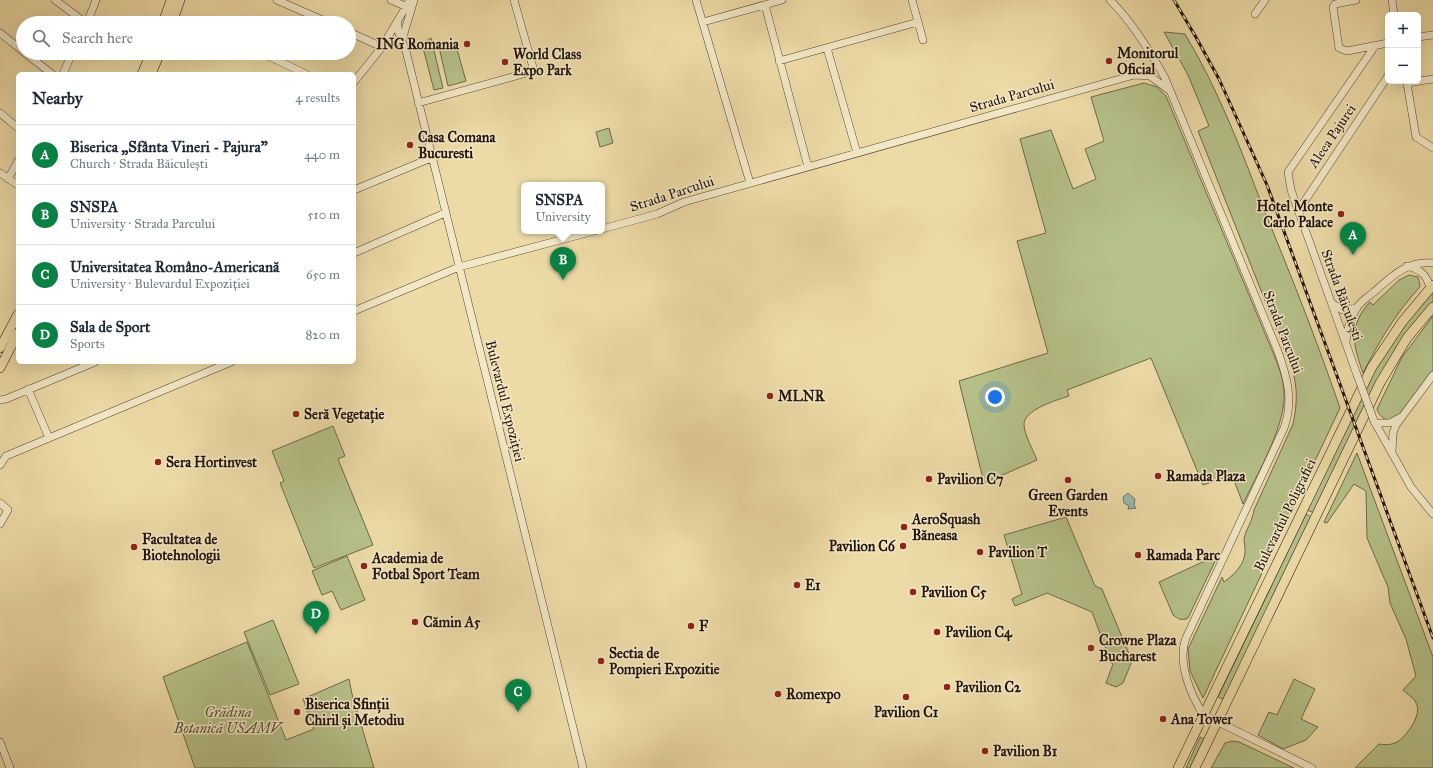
<!DOCTYPE html>
<html lang="en">
<head>
<meta charset="utf-8">
<style>
	:root { --surface:#fff; --page:#f6f6f7; --text:#1f2937; --muted:#747a83; --line:#e0e1e3; --accent:#0b8043 }
	body { margin:0; font-family:"IM FELL Great Primer",serif; background:var(--page); color:var(--text) }
	.controls { position:absolute; right:12px; top:12px; display:grid; overflow:hidden; border-radius:6px; box-shadow:0 4px 16px #0002 }
	.controls button { width:36px; height:36px; display:grid; place-items:center; padding:0; border:0; border-bottom:1px solid var(--line); background:var(--surface); color:var(--text); font:20px sans-serif }
	.you { position:absolute; left:995px; top:397px; width:14px; height:14px; margin:-10px; border:3px solid #fff; border-radius:50%; background:#1a73e8; box-shadow:0 0 0 6px #1a73e833 }
	.badge { display:grid; place-items:center; width:26px; height:26px; border-radius:50%; background:var(--accent); color:#fff; font-size:13px; font-weight:700 }
	.pin { position:absolute; translate:-50% -33px; filter:drop-shadow(0 1px 2px #0008) }
	.pin::after { content:''; position:absolute; top:21px; width:14px; height:12px; background:inherit; clip-path:polygon(0 0,100% 0,50% 100%) }
	.popup { position:absolute; left:521px; top:182px; width:84px; height:52px; box-sizing:border-box; display:grid; place-content:center; border-radius:6px; background:var(--surface); filter:drop-shadow(0 1px 3px #0005); font-size:13px; white-space:nowrap; color:var(--muted) }
	.popup b { font-size:15px; color:var(--text) }
	.popup::after { content:''; position:absolute; left:50%; top:100%; margin-left:-8px; border:8px solid transparent; border-top-color:var(--surface) }
	.list { margin:0; padding:0; list-style:none }
	h2 { display:flex; justify-content:space-between; align-items:center; height:52px; margin:0; padding:0 16px; font-size:17px }
	h2 small { font-size:13px; font-weight:400; color:var(--muted) }
	.list li { display:grid; grid-template-columns:26px 1fr auto; gap:12px; align-items:center; box-sizing:border-box; height:60px; padding:0 16px; border-top:1px solid var(--line) }
	.list b { display:block; font-size:15px; white-space:nowrap }
	.list p { margin:0; font-size:13px; white-space:nowrap; color:var(--muted) }
	.list em { font-size:13px; font-style:normal; color:var(--muted) }
	.icon { flex:none; width:22px; height:22px; fill:none; stroke:currentColor; stroke-width:2; stroke-linecap:round; stroke-linejoin:round }
	.map { position:relative; flex:none; width:1433px; height:768px; overflow:hidden }
	.search { position:absolute; background:var(--surface); box-shadow:0 4px 16px #0002; left:16px; top:16px; width:340px; height:44px; display:flex; align-items:center; gap:10px; box-sizing:border-box; padding:0 14px; border-radius:22px; color:var(--muted); font-size:15px }
	.panel { position:absolute; background:var(--surface); box-shadow:0 4px 16px #0002; left:16px; top:72px; width:340px; height:292px; border-radius:6px }
	.map>svg:first-child { display:block }
	.green { fill:#b6c189; stroke:#6c6a4a }
	.water { fill:#9abaae; stroke:#6a776d }
	.lines { fill:none; stroke-linecap:round; stroke-linejoin:round }
	.minor-casing { stroke:#554533; stroke-width:8 }
	.major-casing { stroke:#22130c; stroke-width:10 }
	.minor { stroke:#f3e8c6; stroke-width:7 }
	.major { stroke:#eddba7; stroke-width:9 }
	.rail-casing { stroke:#22130c; stroke-width:3 }
	.rail { stroke:#f3e8c6; stroke-width:1.5; stroke-dasharray:4.5; stroke-linecap:butt }
	.minor-bridge-casing { stroke:#554533; stroke-width:8; stroke-linecap:butt }
	.minor-bridge { stroke:#f3e8c6; stroke-width:7 }
	.poi-dot { fill:#8f2418; stroke:#f3e8c6; stroke-width:1.5 }
	.labels { text-anchor:middle; dominant-baseline:central; stroke-width:3; stroke-linejoin:round; paint-order:stroke }
	.poi-label { font-size:14px; font-weight:bold; fill:#22130c; stroke:#f3e8c6; text-anchor:start }
	.street-label { font-size:14px; fill:#22130c; stroke:#f3e8c6 }
	.park-label { font-size:14px; font-style:italic; fill:#565038; stroke:#f3e8c6 }
</style>
</head>
<body>
<div class="map">
<svg width="1433" height="768" viewBox="0 0 1433 768">
	<rect width="100%" height="100%" fill="#eddba7"/>
	<filter id="stains"><feTurbulence type="fractalNoise" baseFrequency=".005" numOctaves="4"/><feColorMatrix values="0 0 0 0 .2 0 0 0 0 .09 0 0 0 0 .02 0 0 0 .5 -.17"/></filter>
	<radialGradient id="worn" r=".72"><stop offset=".6" stop-color="#630" stop-opacity="0"/><stop offset="1" stop-color="#630" stop-opacity=".3"/></radialGradient>
	<path class="green" d="M1164 32 1185 34C1218 89 1241 149 1264 210 1291 275 1317 341 1340 408L1203 698 1190 671 1188 649 1222 577 1224 582C1235 574 1246 563 1245 549 1245 546 1244 542 1244 539 1245 531 1253 520 1254 510L1293 424C1297 406 1298 387 1292 369L1198 131 1209 126 1188 75Z
		M431 38 443 88 434 90 422 44Z
		M455 42 466 81 448 86 439 47Z
		M1144 83 1157 87 1166 96 1274 355C1279 367 1283 378 1284 391 1287 424 1257 474 1243 504L1232 475 1203 485 1151 358 1067 390 1069 396C1057 400 1023 410 1024 425 1025 436 1033 450 1037 460L984 483 959 381 1048 353 1017 241 1046 233 1020 139 1051 130 1073 189 1096 179 1085 149 1104 141 1091 97Z
		M609 128 613 143 600 147 596 132Z
		M1409 275 1418 277 1420 285 1419 288C1395 314 1379 342 1363 373 1353 345 1348 326 1370 302L1373 305 1399 280Z
		M1433 289V302L1421 315 1314 513 1307 510 1383 353Z
		M1433 316V370L1404 413C1392 422 1382 423 1377 409L1402 357Z
		M333 426 345 456 338 459 373 545 314 568 280 483 284 481 272 451Z
		M1357 453 1433 657V768H1355L1379 744C1385 745 1392 745 1397 742 1406 737 1423 714 1416 703 1414 698 1407 694 1403 690L1416 676 1406 639 1390 603 1388 587 1367 538 1366 491 1354 484 1327 523 1324 522Z
		M1306 514 1313 518 1225 700 1218 697Z
		M1066 517 1095 586 1102 589 1132 661 1123 683 1116 687 1106 683 1113 664 1105 659 1107 652 1092 612 1047 593 1015 606 1012 599 1022 594 1004 535Z
		M1218 555 1188 618C1182 621 1178 619 1173 615L1159 582Z
		M347 556 365 600 341 610 332 591 322 595 312 571Z
		M273 620 299 684 270 695 244 632Z
		M247 642 286 740 314 729 303 699 349 679 352 694 374 768H195L163 677Z
		M1294 679 1315 689 1301 719 1318 727 1306 740 1283 749 1258 735 1269 712 1277 715Z
		M1200 737 1204 739 1190 768H1186Z
		M1232 741 1239 742 1294 768H1211L1225 743Z"/>
	<path class="water" d="M1128 493 1135 499 1134 505 1136 508 1128 509 1129 506 1124 503 1123 497Z"/>
	<g class="lines">
		<g class="minor-casing">
			<path id="minor" d="M55 0 86 23
				M277 0 329 23
				M391 0 405 6
				M696 0 750 183
				M912 0 923 40
				M1110 0C1132 22 1150 51 1165 78L1277 349C1287 376 1294 400 1284 428L1186 638C1177 661 1190 695 1204 715L1312 768
				M1356 0 1335 4 1333 7 1339 48 1347 51 1388 43
				M1392 0 1394 15
				M765 5 808 167
				M1255 14 1265 0
				M398 20V31L406 51 583 768
				M703 22 782 0
				M87 23 96 0
				M349 32 382 47
				M0 33 23 51
				M1418 37 1433 35
				M382 47 402 40 414 0
				M827 48 857 153
				M25 53 52 74
				M262 53 306 74
				M779 61 918 22
				M63 74 72 53
				M1407 81V83L1433 79
				M354 82 382 47 410 0
				M1407 83 1416 137 1433 148
				M418 103 534 71 514 0
				M0 113 18 128
				M0 173 18 185
				M8 179 18 161
				M354 190 431 158
				M1298 211 1388 76
				M602 229 657 214 684 202 1134 75 1150 76 1169 90
				M354 253 445 213
				M1407 266C1420 269 1427 275 1430 288
				M1332 303 1342 310 1357 308
				M354 311 459 267 594 231
				M1346 341C1347 330 1350 319 1356 309 1360 302 1368 297 1374 292 1392 276 1408 260 1433 263
				M1356 372 1291 190 1288 172 1375 46
				M28 389 49 438
				M0 400 6 399 95 362
				M1374 421 1411 487 1433 514
				M1375 423H1390L1401 417
				M1392 452 1393 433 1396 425 1433 375
				M0 465 6 456 231 362
				M0 503 8 510 0 524
				M0 742 10 768"/>
		</g>
		<g class="major-casing">
			<path id="major" d="M163 23 171 0
				M172 23 180 0
				M142 74 151 53
				M151 74 160 53
				M0 348 18 314
				M0 368 18 333
				M1178 768 1372 367 1402 322 1433 285
				M1195 768 1380 383 1407 338 1433 307"/>
		</g>
		<use href="#minor" class="minor"/>
		<use href="#major" class="major"/>
		<g class="rail-casing">
			<path id="rail" d="M1174 0 1197 39 1219 79 1267 185 1433 638"/>
		</g>
		<use href="#rail" class="rail"/>
		<g class="minor-bridge-casing">
			<path id="minor-bridge" d="M1356 372 1374 421"/>
		</g>
		<use href="#minor-bridge" class="minor-bridge"/>
	</g>
	<g class="poi-dot">
		<circle cx="467" cy="44" r="4"/>
		<circle cx="1109" cy="61" r="4"/>
		<circle cx="505" cy="62" r="4"/>
		<circle cx="410" cy="145" r="4"/>
		<circle cx="1341" cy="214" r="4"/>
		<circle cx="770" cy="396" r="4"/>
		<circle cx="296" cy="414" r="4"/>
		<circle cx="158" cy="462" r="4"/>
		<circle cx="1158" cy="476" r="4"/>
		<circle cx="929" cy="479" r="4"/>
		<circle cx="1068" cy="480" r="4"/>
		<circle cx="904" cy="527" r="4"/>
		<circle cx="903" cy="546" r="4"/>
		<circle cx="134" cy="547" r="4"/>
		<circle cx="980" cy="552" r="4"/>
		<circle cx="1138" cy="555" r="4"/>
		<circle cx="364" cy="566" r="4"/>
		<circle cx="797" cy="585" r="4"/>
		<circle cx="913" cy="592" r="4"/>
		<circle cx="415" cy="622" r="4"/>
		<circle cx="691" cy="626" r="4"/>
		<circle cx="937" cy="632" r="4"/>
		<circle cx="1091" cy="648" r="4"/>
		<circle cx="601" cy="661" r="4"/>
		<circle cx="947" cy="687" r="4"/>
		<circle cx="778" cy="694" r="4"/>
		<circle cx="906" cy="697" r="4"/>
		<circle cx="297" cy="712" r="4"/>
		<circle cx="1163" cy="719" r="4"/>
		<circle cx="985" cy="751" r="4"/>
	</g>
	<g class="labels">
		<g class="poi-label">
			<text x="459" y="44" text-anchor="end">ING Romania</text>
			<text x="1117" y="53">Monitorul<tspan x="1117" dy="16">Oficial</tspan></text>
			<text x="513" y="54">World Class<tspan x="513" dy="16">Expo Park</tspan></text>
			<text x="418" y="137">Casa Comana<tspan x="418" dy="16">Bucuresti</tspan></text>
			<text x="1333" y="206" text-anchor="end">Hotel Monte<tspan x="1333" dy="16">Carlo Palace</tspan></text>
			<text x="778" y="396">MLNR</text>
			<text x="304" y="414">Seră Vegetație</text>
			<text x="166" y="462">Sera Hortinvest</text>
			<text x="1166" y="476">Ramada Plaza</text>
			<text x="937" y="479">Pavilion C7</text>
			<text x="1068" y="495" text-anchor="middle">Green Garden<tspan x="1068" dy="16">Events</tspan></text>
			<text x="912" y="519">AeroSquash<tspan x="912" dy="16">Băneasa</tspan></text>
			<text x="142" y="539">Facultatea de<tspan x="142" dy="16">Biotehnologii</tspan></text>
			<text x="895" y="546" text-anchor="end">Pavilion C6</text>
			<text x="988" y="552">Pavilion T</text>
			<text x="1146" y="555">Ramada Parc</text>
			<text x="372" y="558">Academia de<tspan x="372" dy="16">Fotbal Sport Team</tspan></text>
			<text x="805" y="585">E1</text>
			<text x="921" y="592">Pavilion C5</text>
			<text x="423" y="622">Cămin A5</text>
			<text x="699" y="626">F</text>
			<text x="945" y="632">Pavilion C4</text>
			<text x="1099" y="640">Crowne Plaza<tspan x="1099" dy="16">Bucharest</tspan></text>
			<text x="609" y="653">Sectia de<tspan x="609" dy="16">Pompieri Expozitie</tspan></text>
			<text x="955" y="687">Pavilion C2</text>
			<text x="786" y="694">Romexpo</text>
			<text x="305" y="704">Biserica Sfinții<tspan x="305" dy="16">Chiril și Metodiu</tspan></text>
			<text x="906" y="712" text-anchor="middle">Pavilion C1</text>
			<text x="1171" y="719">Ana Tower</text>
			<text x="993" y="751">Pavilion B1</text>
		</g>
		<g class="street-label">
			<text transform="translate(1012 96) rotate(-16)">Strada Parcului</text>
			<text transform="translate(1332 136) rotate(-56)">Aleea Pajurei</text>
			<text transform="translate(672 194) rotate(-18)">Strada Parcului</text>
			<text transform="translate(1342 295) rotate(70)">Strada Băiculești</text>
			<text transform="translate(1283 332) rotate(69)">Strada Parcului</text>
			<text transform="translate(505 401) rotate(76)">Bulevardul Expoziției</text>
			<text transform="translate(1285 515) rotate(-64)">Bulevardul Poligrafiei</text>
		</g>
		<g class="park-label">
			<text x="228" y="712">Grădina<tspan x="228" dy="16">Botanică USAMV</tspan></text>
		</g>
	</g>
	<rect width="100%" height="100%" filter="url(#stains)"/>
	<rect width="100%" height="100%" fill="url(#worn)"/>
</svg>
<div class="controls">
<button>+</button>
<button>−</button>
</div>
<div class="you"></div>
<div class="pin badge" style="left:1353px;top:255px">A</div>
<div class="pin badge" style="left:563px;top:280px">B</div>
<div class="popup"><b>SNSPA</b>University</div>
<div class="pin badge" style="left:518px;top:712px">C</div>
<div class="pin badge" style="left:316px;top:634px">D</div>
<div class="search"><svg class="icon" aria-label="search" viewBox="0 0 24 24"><circle cx="10" cy="10" r="6"/><path d="M15 15l6 6"/></svg>Search here</div>
<section class="panel">
<h2>Nearby<small>4 results</small></h2>
<ul class="list">
<li><span class="badge">A</span><div><b>Biserica „Sfânta Vineri - Pajura”</b><p>Church · Strada Băiculești</p></div><em>440 m</em></li>
<li><span class="badge">B</span><div><b>SNSPA</b><p>University · Strada Parcului</p></div><em>510 m</em></li>
<li><span class="badge">C</span><div><b>Universitatea Româno-Americană</b><p>University · Bulevardul Expoziției</p></div><em>650 m</em></li>
<li><span class="badge">D</span><div><b>Sala de Sport</b><p>Sports</p></div><em>820 m</em></li>
</ul>
</section>
</div>
</body>
</html>
